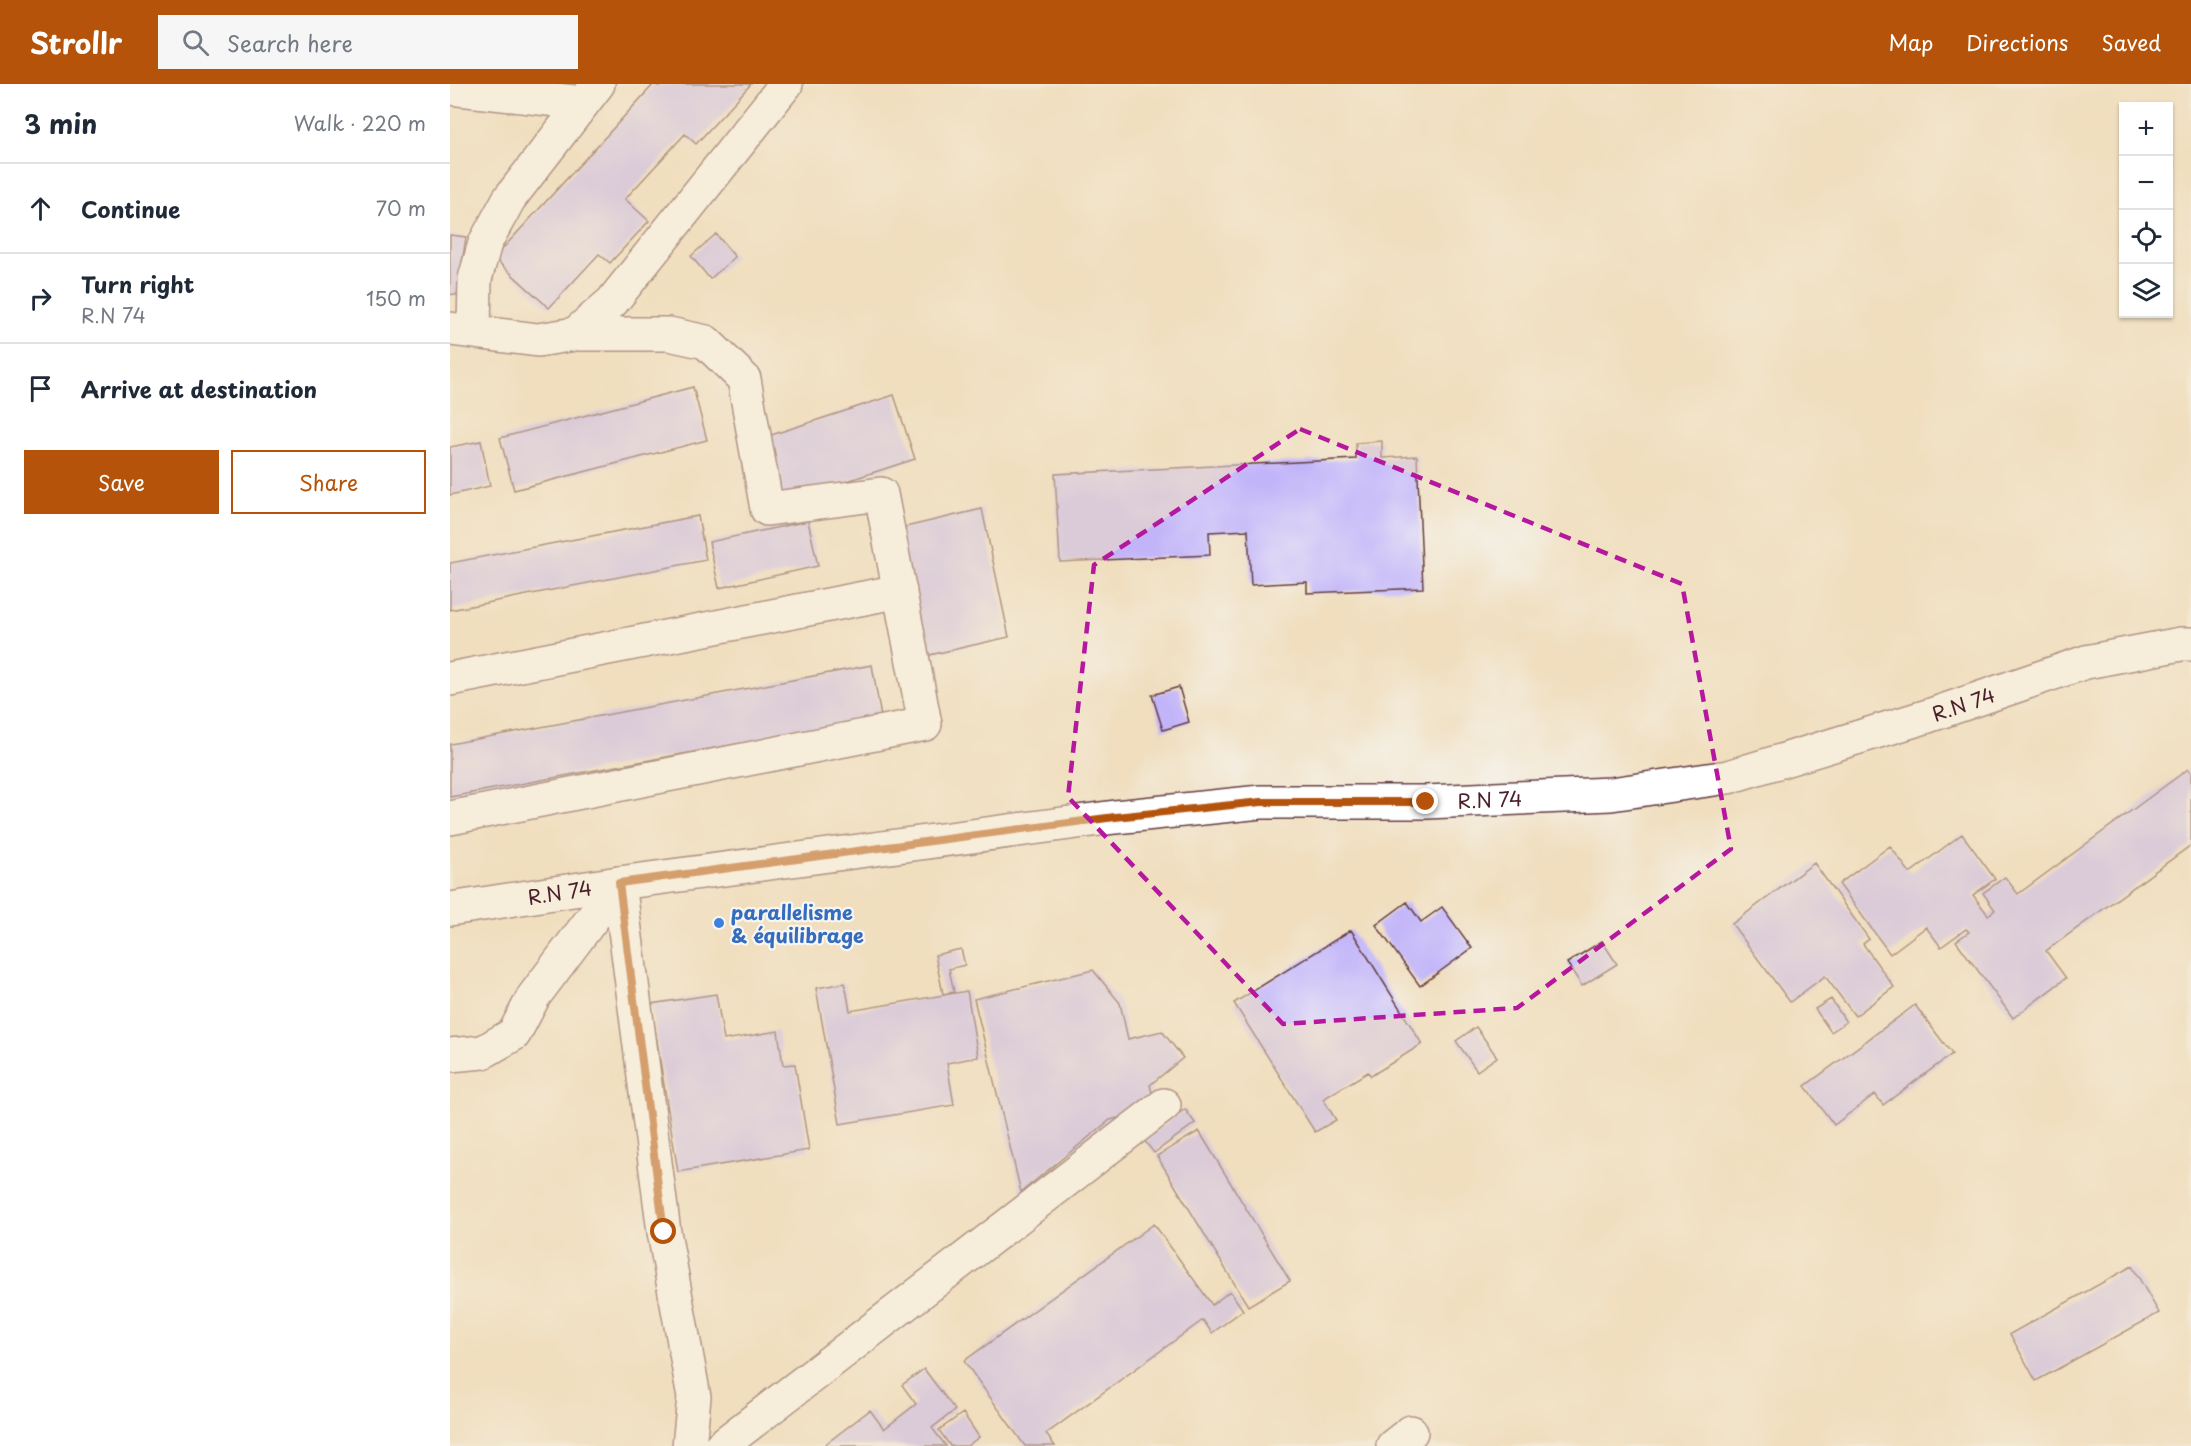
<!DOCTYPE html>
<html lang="en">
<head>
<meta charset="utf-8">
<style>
	:root { --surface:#fff; --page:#f6f6f7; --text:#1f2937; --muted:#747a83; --line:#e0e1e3; --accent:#b45309 }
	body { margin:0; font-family:"Playpen Sans",sans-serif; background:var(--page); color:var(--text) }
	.controls { position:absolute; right:18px; top:18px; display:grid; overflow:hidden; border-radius:0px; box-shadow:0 2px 4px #0004 }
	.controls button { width:54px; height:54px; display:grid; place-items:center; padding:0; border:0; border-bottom:2px solid var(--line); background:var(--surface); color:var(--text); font:30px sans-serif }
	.stop { position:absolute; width:18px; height:18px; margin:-14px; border:4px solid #b45309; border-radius:50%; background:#fff }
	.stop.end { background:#b45309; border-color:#fff; box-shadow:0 2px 6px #0008 }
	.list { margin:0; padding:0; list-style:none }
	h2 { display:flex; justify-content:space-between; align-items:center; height:78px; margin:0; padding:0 24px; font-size:26px }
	h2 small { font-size:20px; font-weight:400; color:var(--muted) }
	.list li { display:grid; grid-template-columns:39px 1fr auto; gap:18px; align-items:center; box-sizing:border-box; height:90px; padding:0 24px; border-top:2px solid var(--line) }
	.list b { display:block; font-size:22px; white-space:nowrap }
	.list p { margin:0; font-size:20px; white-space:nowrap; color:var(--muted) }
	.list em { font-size:20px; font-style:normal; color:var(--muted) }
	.actions { display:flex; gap:12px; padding:18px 24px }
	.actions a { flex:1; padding:14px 0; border:2px solid var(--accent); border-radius:0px; text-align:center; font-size:21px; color:var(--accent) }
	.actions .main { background:var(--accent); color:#fff }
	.icon { flex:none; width:33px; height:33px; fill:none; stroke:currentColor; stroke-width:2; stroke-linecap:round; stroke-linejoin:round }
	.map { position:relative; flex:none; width:1741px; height:1362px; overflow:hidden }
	header { display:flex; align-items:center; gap:36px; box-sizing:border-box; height:84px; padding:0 30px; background:var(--accent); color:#fff }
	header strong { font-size:28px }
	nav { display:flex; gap:33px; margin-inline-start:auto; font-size:21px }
	.search { width:420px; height:54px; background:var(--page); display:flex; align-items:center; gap:15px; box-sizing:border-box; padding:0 21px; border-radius:0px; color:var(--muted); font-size:22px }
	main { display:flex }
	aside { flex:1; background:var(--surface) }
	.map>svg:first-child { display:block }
	.building { fill:#c1b4f9 }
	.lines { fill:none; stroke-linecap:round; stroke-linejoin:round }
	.minor-casing { stroke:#633c41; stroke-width:36 }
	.major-casing { stroke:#633c41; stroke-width:36 }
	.minor { stroke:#fff; stroke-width:33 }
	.major { stroke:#fff; stroke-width:33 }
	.route { stroke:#b45309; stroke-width:8 }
	.marked { fill:none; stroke:#b5179e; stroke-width:4.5; stroke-dasharray:12 8; stroke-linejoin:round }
	.shop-dot { fill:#3f7fe0; stroke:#f6f6f2; stroke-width:2 }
	.labels { text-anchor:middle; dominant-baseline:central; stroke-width:4.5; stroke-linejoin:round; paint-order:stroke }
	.street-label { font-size:20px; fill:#4a1f2b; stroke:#f6f6f2 }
	.shop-label { font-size:20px; font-weight:bold; fill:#366cbe; stroke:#f6f6f2; text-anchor:start }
</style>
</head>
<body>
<header>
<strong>Strollr</strong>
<div class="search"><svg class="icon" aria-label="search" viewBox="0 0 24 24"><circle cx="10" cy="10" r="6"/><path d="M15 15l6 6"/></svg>Search here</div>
<nav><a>Map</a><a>Directions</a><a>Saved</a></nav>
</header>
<main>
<aside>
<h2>3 min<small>Walk · 220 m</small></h2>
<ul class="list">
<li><svg class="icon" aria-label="ahead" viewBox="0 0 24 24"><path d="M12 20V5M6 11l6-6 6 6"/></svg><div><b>Continue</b></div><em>70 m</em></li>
<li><svg class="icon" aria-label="right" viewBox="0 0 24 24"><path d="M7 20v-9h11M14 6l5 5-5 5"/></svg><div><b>Turn right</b><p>R.N 74</p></div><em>150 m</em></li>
<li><svg class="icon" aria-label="arrive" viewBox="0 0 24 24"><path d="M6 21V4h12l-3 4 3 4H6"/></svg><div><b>Arrive at destination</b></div></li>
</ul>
<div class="actions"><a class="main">Save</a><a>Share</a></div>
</aside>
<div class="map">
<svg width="1741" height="1362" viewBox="0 0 1741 1362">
	<rect width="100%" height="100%" fill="#f6f6f2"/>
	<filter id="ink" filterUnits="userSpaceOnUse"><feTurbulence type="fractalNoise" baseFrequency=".0167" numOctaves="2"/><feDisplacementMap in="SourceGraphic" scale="12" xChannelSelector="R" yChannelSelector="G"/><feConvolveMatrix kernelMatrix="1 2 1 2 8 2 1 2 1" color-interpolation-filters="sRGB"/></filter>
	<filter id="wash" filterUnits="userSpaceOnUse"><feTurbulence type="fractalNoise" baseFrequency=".008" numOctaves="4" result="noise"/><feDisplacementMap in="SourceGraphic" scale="24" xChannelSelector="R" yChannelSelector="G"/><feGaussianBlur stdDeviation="1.35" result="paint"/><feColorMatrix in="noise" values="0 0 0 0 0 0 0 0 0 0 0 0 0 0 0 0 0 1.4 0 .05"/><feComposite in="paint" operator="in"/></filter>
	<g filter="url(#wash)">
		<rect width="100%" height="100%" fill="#f0debe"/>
		<g id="blocks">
			<path class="building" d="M204 0 209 2 210 0H301L246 60 235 50 175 115 199 137 160 179 149 170 99 224 44 174Z
				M266 150 285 173 260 195 241 172Z
				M0 151 16 153 7 211 0 210Z
				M243 303 257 356 64 406 50 354Z
				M444 311 465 375 329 419 309 355Z
				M31 357 40 402 0 411V363Z
				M932 357V374L967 372 973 504 857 509V498L801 501 798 446 759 448 760 471 610 478 605 390 906 375V359Z
				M532 425 559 553 475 572 447 445Z
				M248 432 256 476 0 526V479Z
				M358 437 368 482 269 504 259 458Z
				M422 581 431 633 0 713V660Z
				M729 603 739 638 713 646 702 611Z
				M1738 685 1741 689V761L1596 867 1616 894 1563 934 1506 857 1519 848 1516 845 1491 863 1476 843 1440 870 1389 800 1440 762 1460 789 1512 750 1545 795 1523 811 1538 831 1545 826 1533 809 1555 793 1568 810Z
				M1364 779 1419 855 1413 860 1444 903 1405 932 1375 892 1340 918 1282 840Z
				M957 818 971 838 992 823 1022 864 970 902 926 841Z
				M901 846 972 960 921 992 918 988 873 1015 886 1036 865 1048 784 919Z
				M1152 857 1167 880 1132 902 1117 879Z
				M511 865 515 881 499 885 504 908 493 910 485 871Z
				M643 886 670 919 678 955 712 947 733 974 700 1001 702 1009 672 1033 660 1036 571 1108 524 915Z
				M395 899 400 927 517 907 528 973 497 979 504 1021 390 1040 366 904Z
				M266 910 274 956 328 947 333 981 345 980 359 1066 228 1088 201 920Z
				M1381 915 1396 938 1381 948 1365 925Z
				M1465 921 1502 970 1433 1021 1425 1010 1384 1041 1355 1002Z
				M1026 943 1047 973 1027 987 1006 957Z
				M735 1025 745 1039 704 1069 694 1056Z
				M749 1047 840 1197 798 1222 707 1072Z
				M704 1140 762 1221 780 1207 793 1226 762 1249 753 1236 596 1350 605 1362H575L514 1277Z
				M1682 1182 1709 1229 1586 1297 1560 1250Z
				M474 1285 505 1326 482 1344 496 1362H373L420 1326 434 1345 466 1320 452 1301Z
				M513 1329 529 1353 517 1362H500L489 1346Z"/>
		</g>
	</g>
	<g filter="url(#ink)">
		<use href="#blocks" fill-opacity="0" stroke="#633c41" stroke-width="1.5"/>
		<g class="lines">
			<g class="minor-casing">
				<path id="minor" d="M0 4 133 19
					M0 245 88 256 125 250 162 218 336 0
					M24 248 25 195 35 159 59 115 148 0
					M0 595 450 507
					M0 734 475 640 431 410 317 425 294 295 256 258 219 250H125
					M169 799 214 1148 244 1313 239 1362
					M0 971 33 968 64 950 84 912 169 799
					M271 1362 714 1021
					M943 1362 961 1348"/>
			</g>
			<g class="major-casing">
				<g id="major">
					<path id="s1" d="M0 825 169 799 665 733 811 718H976L1161 710 1278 693 1478 632 1636 578 1731 560H1741"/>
				</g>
			</g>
			<use href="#minor" class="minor"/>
			<use href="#major" class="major"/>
		</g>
	</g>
	<g class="lines" filter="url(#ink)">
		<path class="route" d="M214 1148 169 799 526 751 665 733 811 718H976"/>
	</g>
	<path d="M0 0H1741V1362H0ZM850 345 1232 500 1281 765 1067 924 833 940 618 713 644 481Z" fill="#f0debe" fill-opacity=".55" fill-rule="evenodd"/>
	<path class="marked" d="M850 345 1232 500 1281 765 1067 924 833 940 618 713 644 481Z"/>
	<circle class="shop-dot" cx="269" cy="839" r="6"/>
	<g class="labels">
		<g class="street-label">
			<text stroke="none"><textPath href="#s1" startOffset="1533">R.N 74</textPath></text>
			<text stroke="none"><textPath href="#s1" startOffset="1047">R.N 74</textPath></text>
			<text stroke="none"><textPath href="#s1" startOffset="111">R.N 74</textPath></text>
		</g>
		<g class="shop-label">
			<text x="281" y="828">parallelisme<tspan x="281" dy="23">&amp; équilibrage</tspan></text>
		</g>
	</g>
</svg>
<div class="controls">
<button>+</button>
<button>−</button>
<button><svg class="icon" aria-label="locate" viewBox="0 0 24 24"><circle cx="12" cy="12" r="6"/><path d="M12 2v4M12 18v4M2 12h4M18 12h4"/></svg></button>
<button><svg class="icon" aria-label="layers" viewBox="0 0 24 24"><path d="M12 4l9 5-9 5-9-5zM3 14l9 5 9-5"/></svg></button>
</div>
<div class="stop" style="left:214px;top:1148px"></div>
<div class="stop end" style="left:976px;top:718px"></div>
</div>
</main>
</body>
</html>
